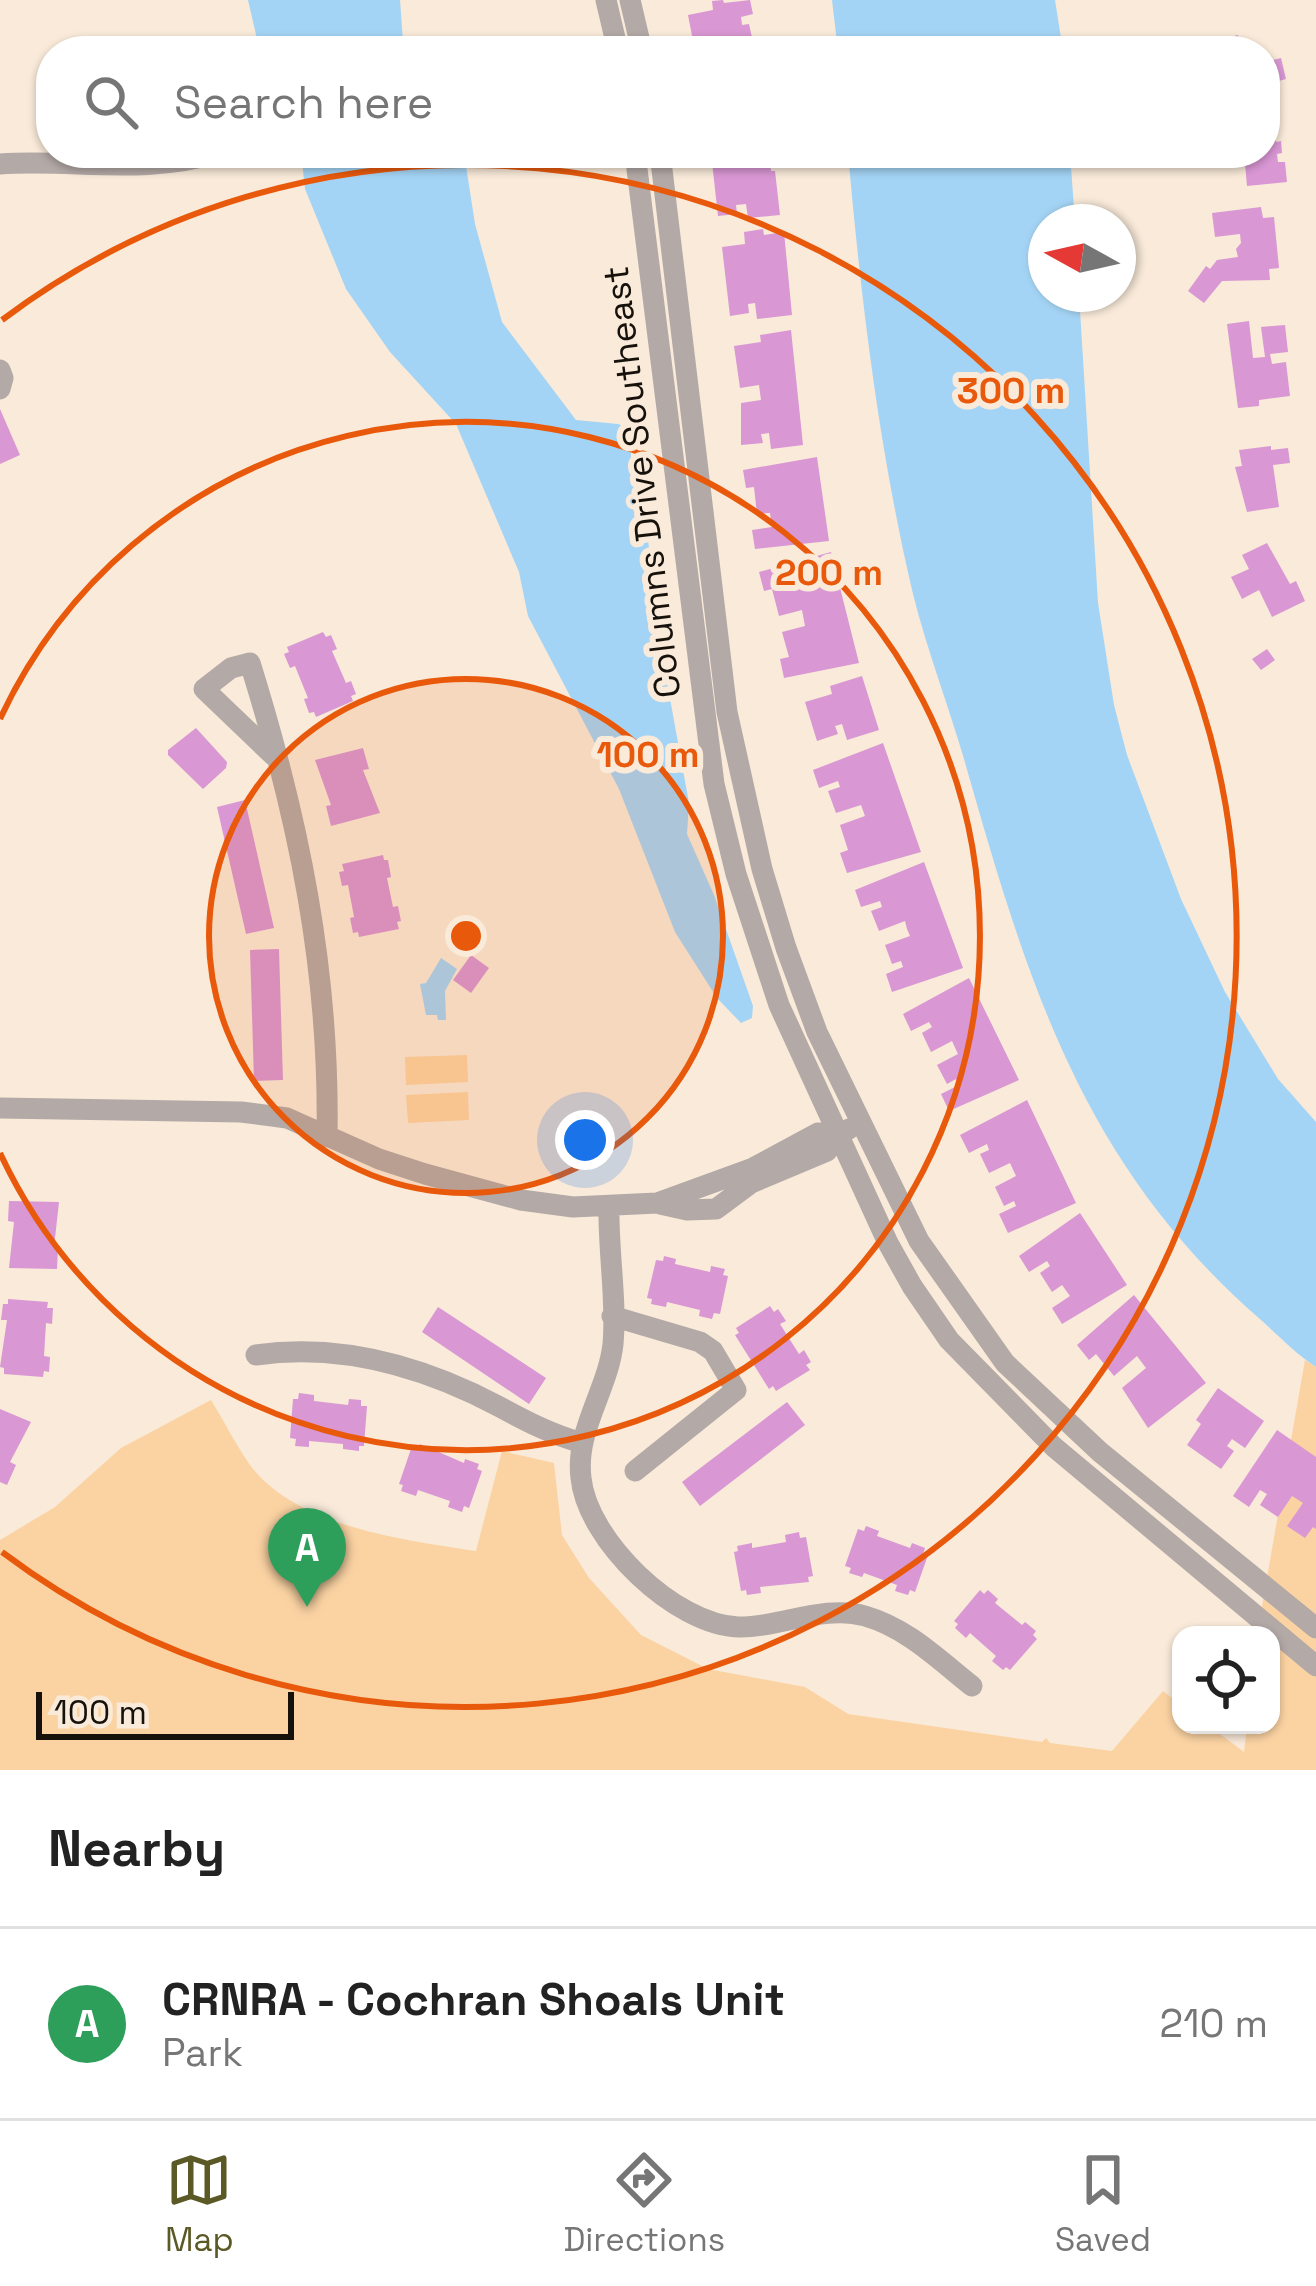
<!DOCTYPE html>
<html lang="en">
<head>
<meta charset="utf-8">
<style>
	:root { --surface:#fff; --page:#f6f6f6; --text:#222; --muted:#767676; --line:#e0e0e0; --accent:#5b5926 }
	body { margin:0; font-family:"Space Grotesk",sans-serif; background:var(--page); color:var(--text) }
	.controls { position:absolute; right:36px; bottom:36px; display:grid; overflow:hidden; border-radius:24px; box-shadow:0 3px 9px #0004 }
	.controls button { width:108px; height:108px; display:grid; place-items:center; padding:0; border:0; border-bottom:3px solid var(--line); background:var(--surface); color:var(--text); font:60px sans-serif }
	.compass { position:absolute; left:1028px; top:204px; width:108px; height:108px; border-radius:50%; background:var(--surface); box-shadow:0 3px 9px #0004; rotate:278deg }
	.scale { position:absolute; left:36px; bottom:30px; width:258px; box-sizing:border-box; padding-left:12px; border:6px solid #16110b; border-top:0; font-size:33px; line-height:42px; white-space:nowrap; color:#16110b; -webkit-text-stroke:9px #f9ead9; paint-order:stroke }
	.you { position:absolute; left:585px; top:1140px; width:42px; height:42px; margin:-30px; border:9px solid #fff; border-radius:50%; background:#1a73e8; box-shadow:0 0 0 18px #1a73e833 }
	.badge { display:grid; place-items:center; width:78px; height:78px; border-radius:50%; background:var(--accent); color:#fff; font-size:39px; font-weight:700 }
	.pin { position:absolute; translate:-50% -99px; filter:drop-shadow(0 3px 6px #0008) }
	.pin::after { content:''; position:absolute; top:63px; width:42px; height:36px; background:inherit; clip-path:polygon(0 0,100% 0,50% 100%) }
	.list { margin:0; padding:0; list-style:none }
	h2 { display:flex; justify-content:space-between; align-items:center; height:156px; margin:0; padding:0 48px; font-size:51px }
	h2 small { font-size:39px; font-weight:400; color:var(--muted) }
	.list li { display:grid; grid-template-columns:78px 1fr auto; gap:36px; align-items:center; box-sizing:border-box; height:192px; padding:0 48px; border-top:3px solid var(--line) }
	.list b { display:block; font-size:45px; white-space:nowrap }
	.list p { margin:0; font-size:39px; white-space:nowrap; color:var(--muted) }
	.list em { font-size:39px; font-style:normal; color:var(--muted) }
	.icon { flex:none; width:66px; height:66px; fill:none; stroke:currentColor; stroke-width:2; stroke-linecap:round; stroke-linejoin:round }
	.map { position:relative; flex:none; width:1316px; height:1770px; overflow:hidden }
	.search { position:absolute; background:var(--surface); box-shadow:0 3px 9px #0004; left:36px; right:36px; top:36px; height:132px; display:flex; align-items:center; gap:30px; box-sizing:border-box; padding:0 42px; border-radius:48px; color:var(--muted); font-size:45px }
	.sheet { height:348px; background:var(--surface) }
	nav { display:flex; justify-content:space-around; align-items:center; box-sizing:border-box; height:168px; border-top:3px solid var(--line); background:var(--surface); font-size:33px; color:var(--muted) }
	nav a { display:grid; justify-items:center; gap:6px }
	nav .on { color:var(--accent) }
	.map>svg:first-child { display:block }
	.green { fill:#fbd3a3 }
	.water { fill:#a4d4f5 }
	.building { fill:#d997d4 }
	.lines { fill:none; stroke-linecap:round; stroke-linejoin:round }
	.minor { stroke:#b3a9a6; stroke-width:21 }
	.ring { fill:none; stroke:#e8590c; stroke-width:6 }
	.labels { text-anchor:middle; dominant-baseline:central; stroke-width:12; stroke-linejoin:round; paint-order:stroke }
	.street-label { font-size:36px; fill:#16110b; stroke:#f9ead9 }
	.centre { fill:#e8590c; stroke:#f9ead9; stroke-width:6 }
	.ring-label { font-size:36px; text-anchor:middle; font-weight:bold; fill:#e8590c; stroke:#f9ead9; stroke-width:12; stroke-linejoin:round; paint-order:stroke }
</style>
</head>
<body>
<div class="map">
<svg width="1316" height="1770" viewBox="0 0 1316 1770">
	<rect width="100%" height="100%" fill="#f9ead9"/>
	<path class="green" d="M467 1055 468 1082 406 1085 405 1057Z
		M468 1092 469 1120 408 1123 406 1095Z
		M1305 1360 1316 1367V1770H0V1540L55 1507 121 1448 211 1400C224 1421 236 1445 250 1465 296 1527 404 1540 476 1551L502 1451 554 1463 562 1535 589 1578 641 1635 708 1669 805 1687 848 1714 1042 1742 1046 1738 1050 1743 1112 1751 1163 1691 1181 1705V1725H1208L1244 1752 1247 1725H1271V1635H1257Z"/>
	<path class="water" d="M248 0H400L403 41 395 51H336L328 47 269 49 257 39Z
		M832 0H1055L1063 51H838Z
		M307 153H464L475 224 502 322 576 420 618 424 630 429 632 482 647 531 661 649 689 803 687 834 714 895 753 1006 752 1018 741 1023 717 998 675 932 619 789 528 616 519 572 456 424 390 352 346 289 305 189 302 162Z
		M848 153H1070L1075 222H1046V294H1079L1098 603 1114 705 1127 755 1181 899 1225 992 1278 1079 1316 1122V1367C1296 1354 1279 1336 1261 1320 1081 1164 1027 980 964 759 948 704 927 650 913 594 879 450 861 300 848 153Z
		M441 958 457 969 445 991 446 1020H438L437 1015H426L420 984 426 983Z"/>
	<path class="building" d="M723 0 724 3 750 0 753 14 741 17 742 25 749 24 755 51H695L688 15 713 10 712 1Z
		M1238 35 1241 47 1246 46 1248 51H1215L1213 41Z
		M1281 58 1286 79 1265 85V62Z
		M1273 120 1276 142 1281 141 1282 153 1277 154 1278 162H1285L1287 182 1247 186 1244 153H1265V121Z
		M711 153H762L763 158H770L771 171H775L780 215 748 218 746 204 736 205 737 214 718 216Z
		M1261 207 1263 218 1274 217 1279 268 1269 269 1270 280 1222 281 1204 303 1188 291 1206 266 1210 269 1217 260 1238 257 1236 249 1241 243 1240 234 1215 237 1212 213Z
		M763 229 764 235 784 232 792 315 757 319 755 303 748 304 749 313 730 316 722 247 745 244 744 232Z
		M1249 321 1253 358 1265 357 1261 327 1285 325 1288 352 1270 354 1272 364 1286 362 1290 396 1259 400V406L1238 408 1227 324Z
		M791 330 803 445 771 449 769 433 761 434 763 443 741 445V403L761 400 759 385 740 388 734 346 761 342 760 335Z
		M0 409 20 455 0 464Z
		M1271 446V450L1288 448 1290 463 1273 465 1279 507 1247 512 1235 467 1242 466 1239 450Z
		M817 457 829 541 755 549 752 530 772 527 770 513 757 514 754 487 746 488 743 470Z
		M1267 543 1290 584 1296 581 1305 601 1272 617 1259 590 1242 599 1231 577 1249 569 1242 555Z
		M831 552 859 663 784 678 780 659 789 657 782 632 805 626 802 610 779 616 772 589 764 591 759 572Z
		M323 632 326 637 331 635 337 649 332 651 346 683 351 681 356 694 351 696 353 701 316 717 314 712 309 713 304 699 308 698 295 666 290 668 284 654 289 652 287 647Z
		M1267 649 1275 660 1261 670 1252 659Z
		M862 676 879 730 847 740 842 724 835 726 838 734 817 741 805 702 832 694 830 686Z
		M196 728 227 762 226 768 203 789 168 755V750Z
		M883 743 921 852 847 873 840 853 848 850 840 825 865 816 861 805 836 813 828 791 840 787 838 781 819 788 813 770Z
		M363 748 369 769 363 770 380 813 331 826 326 806 331 805 315 760Z
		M245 800 274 928 246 934 217 807Z
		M383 855 384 860H388L391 877 387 878 393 907 398 906 401 921 397 922 399 929 359 937 358 932 353 933 350 918 354 917 348 885 342 886 339 872 344 871 342 864Z
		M924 862 963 968 892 992 886 974 903 967 901 961 892 964 885 945 910 936 907 929 905 921 879 931 871 911 882 907 880 901 861 907 855 890Z
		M279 949 283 1080 254 1081 250 950Z
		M471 955 489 968 471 993 453 980Z
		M969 978 1019 1080 949 1111 941 1094 959 1085 956 1079 947 1084 937 1065 958 1054 952 1041 931 1052 922 1033 932 1027 929 1022 911 1031 903 1014Z
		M1027 1100 1076 1203 1008 1233 999 1214 1016 1206 1014 1201 1004 1206 995 1187 1016 1176 1010 1163 989 1173 980 1154 989 1150 987 1144 969 1153 960 1135Z
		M9 1201 59 1202 54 1247H58L57 1269 9 1268 14 1222 8 1221Z
		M1080 1213 1127 1285 1062 1324 1052 1308 1070 1296 1062 1285 1052 1292 1040 1273 1050 1266 1047 1261 1029 1272 1019 1256Z
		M664 1256 676 1259 675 1264 710 1272 711 1266 725 1269 723 1275 728 1276 720 1314 714 1313 712 1319 699 1316 700 1310 667 1302 666 1307 651 1304 652 1299 647 1298 656 1260 663 1261Z
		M1134 1295 1206 1383 1148 1428 1122 1388 1146 1368 1137 1356 1114 1376 1096 1354 1089 1360 1077 1345Z
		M8 1299 48 1302 47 1308H53L52 1324 46 1323 44 1356 50 1357 49 1372 44 1371 43 1377 4 1374V1368L0 1367 7 1320H1L3 1304H8Z
		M770 1306 774 1312 778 1309 786 1321 780 1324 799 1354 804 1350 811 1362 806 1365 810 1370 776 1391 773 1386 769 1389 735 1335 739 1333 736 1328Z
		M438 1307 546 1378 529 1404 422 1332Z
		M1218 1388 1264 1421 1245 1448 1232 1439 1227 1446 1234 1451 1221 1469 1187 1445 1201 1424 1196 1420Z
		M299 1393 314 1395V1401L348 1405 349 1399 361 1400V1406H367L364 1446H359V1451L343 1449V1444L309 1441V1447L295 1446 296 1439 290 1438 293 1399H298Z
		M787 1402 805 1425 700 1506 682 1482Z
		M0 1409 31 1422 10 1462 16 1465 7 1485 0 1482Z
		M1277 1430 1316 1457V1529L1313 1527 1305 1538 1287 1526 1303 1503 1292 1496 1278 1517 1260 1505 1267 1494 1260 1490 1249 1507 1233 1496Z
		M420 1444 464 1463 465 1459 479 1464 477 1469 482 1471 469 1508 464 1506 462 1512 448 1507 450 1501 418 1490 416 1496 401 1491 403 1485 399 1484 412 1446 418 1448Z
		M866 1526 879 1531 877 1536 910 1548 912 1543 925 1548 923 1554 928 1555 915 1592 910 1590 908 1595 895 1591 897 1585 864 1573 862 1577 849 1573 851 1568 845 1566 858 1529 864 1531Z
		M799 1532 800 1538 806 1537 813 1576 808 1577 809 1582 760 1587 761 1593 747 1595 746 1590 741 1591 734 1552 738 1551 737 1546 752 1543V1548L786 1542 785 1535Z
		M980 1590 984 1594 988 1590 998 1599 995 1603 1022 1625 1025 1622 1036 1631 1033 1635 1037 1639 1010 1670 1006 1667 1003 1670 992 1661 996 1656 970 1633 966 1638 955 1628 958 1624 954 1621Z"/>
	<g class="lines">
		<path class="minor" d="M606 0 618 51
			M630 0 642 51
			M635 153 714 784 736 874 779 1005 888 1243 912 1286 949 1340 1054 1447 1316 1666
			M660 153 727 712 762 869 786 948 817 1032 919 1241 1005 1363 1100 1452 1316 1628
			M0 164C73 159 146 175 217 153
			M0 370 3 378 0 389
			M274 756 204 689 231 668 250 663C299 820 330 972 327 1137
			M0 1108 241 1112 287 1118 379 1159 425 1174 521 1200 573 1207 657 1203 753 1168 818 1133 838 1134 849 1129
			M660 1204 687 1210 716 1209 751 1183 827 1151 838 1134
			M609 1206C608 1252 617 1300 613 1344 608 1390 575 1430 581 1478 587 1540 675 1625 738 1627 780 1628 823 1604 865 1616 907 1628 938 1659 972 1686
			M612 1316 700 1342 713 1351 736 1390 635 1471
			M256 1355C340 1343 424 1367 498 1406 526 1421 550 1434 582 1443"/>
	</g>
	<circle cx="466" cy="936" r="257" fill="#e8590c" fill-opacity=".12"/>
	<g class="ring">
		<circle cx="466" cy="936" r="257"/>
		<path d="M0 719A514 514 0 1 1 0 1153"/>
		<path d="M2 320A771 771 0 1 1 2 1552"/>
	</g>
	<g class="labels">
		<g class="street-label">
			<text transform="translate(642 482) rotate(-97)">Columns Drive Southeast</text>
		</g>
	</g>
	<circle cx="466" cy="936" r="18" class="centre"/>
	<g class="ring-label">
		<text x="1011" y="403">300 m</text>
		<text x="829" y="585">200 m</text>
		<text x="648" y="767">100 m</text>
	</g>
</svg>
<div class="controls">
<button><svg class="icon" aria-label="locate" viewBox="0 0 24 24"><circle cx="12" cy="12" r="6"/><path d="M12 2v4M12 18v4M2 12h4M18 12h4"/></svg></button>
</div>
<svg class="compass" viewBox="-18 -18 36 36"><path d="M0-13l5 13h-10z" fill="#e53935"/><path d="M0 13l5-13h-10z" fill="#767676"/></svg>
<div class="scale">100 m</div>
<div class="you"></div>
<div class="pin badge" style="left:307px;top:1607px;background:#2e9e5b">A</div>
<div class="search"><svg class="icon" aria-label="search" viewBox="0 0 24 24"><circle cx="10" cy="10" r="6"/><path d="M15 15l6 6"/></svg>Search here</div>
</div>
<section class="sheet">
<h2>Nearby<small></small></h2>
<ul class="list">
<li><span class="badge" style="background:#2e9e5b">A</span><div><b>CRNRA - Cochran Shoals Unit</b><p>Park</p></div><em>210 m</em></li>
</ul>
</section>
<nav>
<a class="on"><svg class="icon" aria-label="map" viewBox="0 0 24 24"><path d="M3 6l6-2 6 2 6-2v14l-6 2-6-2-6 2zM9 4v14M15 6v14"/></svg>Map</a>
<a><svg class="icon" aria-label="directions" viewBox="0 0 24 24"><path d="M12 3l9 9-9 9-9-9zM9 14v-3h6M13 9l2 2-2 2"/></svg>Directions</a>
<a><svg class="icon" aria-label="saved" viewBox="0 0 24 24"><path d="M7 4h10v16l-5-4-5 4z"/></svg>Saved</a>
</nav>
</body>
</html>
